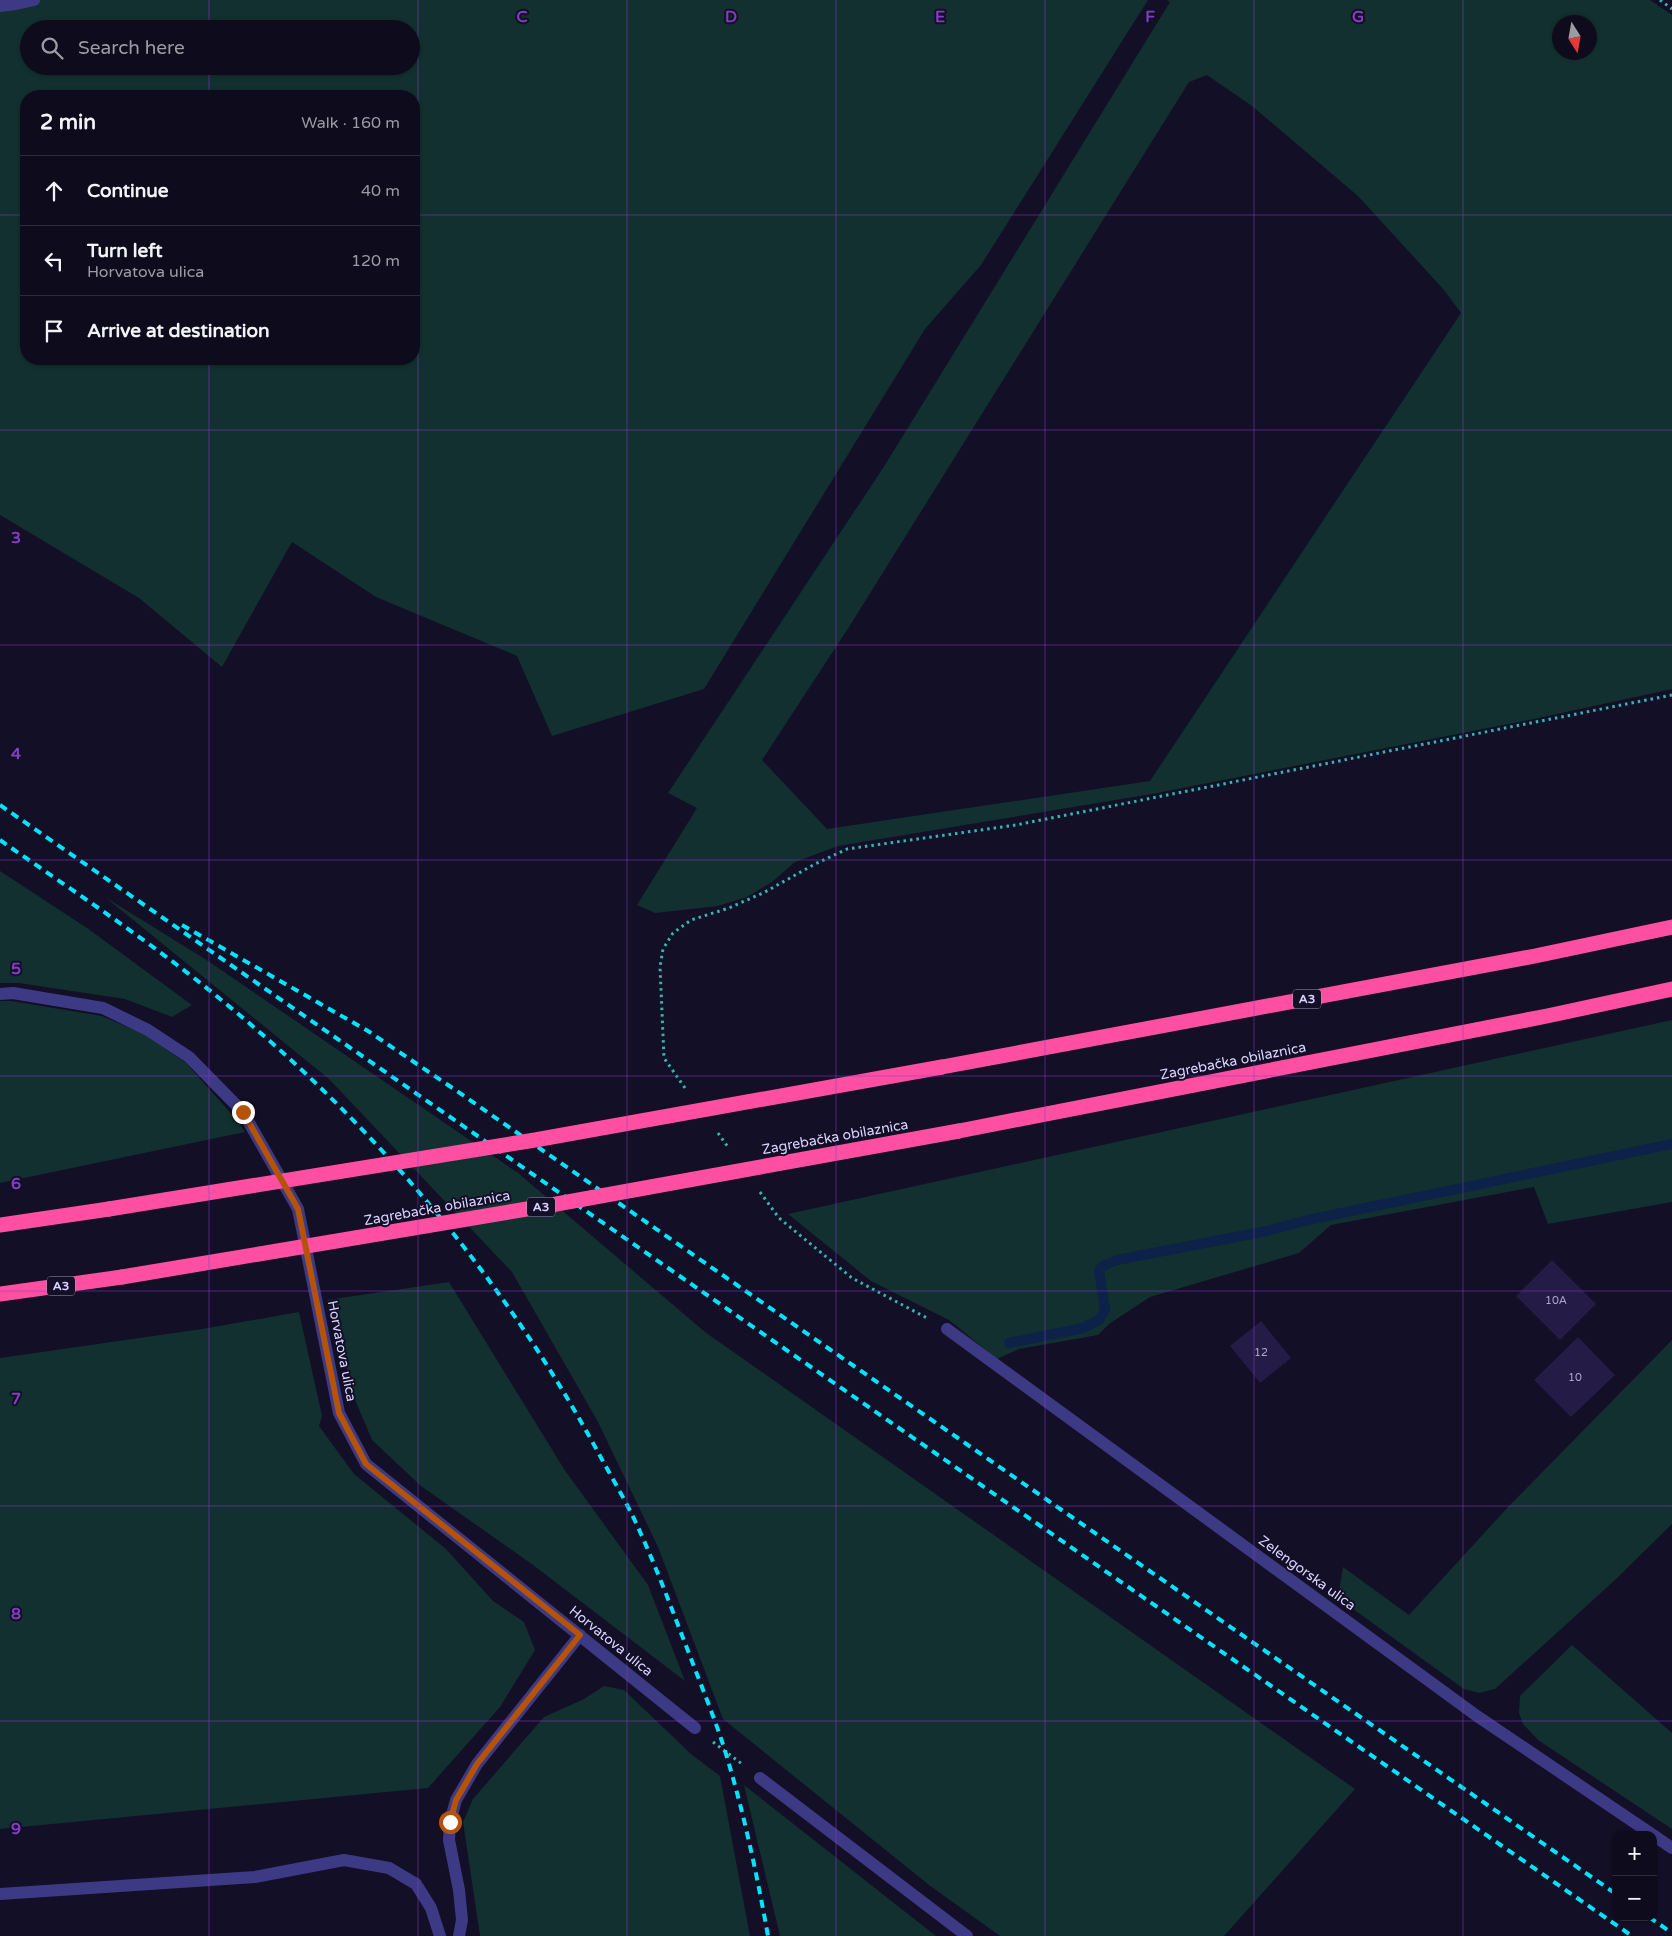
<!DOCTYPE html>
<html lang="en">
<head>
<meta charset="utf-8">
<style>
	:root { --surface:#0e0b1c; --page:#1c1929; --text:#f1f3f6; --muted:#9b9ba3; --line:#2e2b3b }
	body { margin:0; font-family:"Varela Round",sans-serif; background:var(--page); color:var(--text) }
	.controls { position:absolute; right:15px; bottom:15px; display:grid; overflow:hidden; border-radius:10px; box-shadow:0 1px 4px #0004 }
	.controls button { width:45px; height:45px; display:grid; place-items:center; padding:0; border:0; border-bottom:1px solid var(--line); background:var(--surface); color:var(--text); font:25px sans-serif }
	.compass { position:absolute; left:1552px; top:15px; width:45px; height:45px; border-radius:50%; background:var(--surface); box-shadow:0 1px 4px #0004; rotate:169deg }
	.stop { position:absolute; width:15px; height:15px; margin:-11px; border:4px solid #b45309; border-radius:50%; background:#fff }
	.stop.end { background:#b45309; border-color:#fff; box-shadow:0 1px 5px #0008 }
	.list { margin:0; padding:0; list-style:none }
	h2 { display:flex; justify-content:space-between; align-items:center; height:65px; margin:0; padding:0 20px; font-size:21px }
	h2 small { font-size:16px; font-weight:400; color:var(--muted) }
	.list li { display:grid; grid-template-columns:32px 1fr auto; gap:15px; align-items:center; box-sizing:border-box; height:70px; padding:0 20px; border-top:1px solid var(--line) }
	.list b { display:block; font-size:19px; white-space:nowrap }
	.list p { margin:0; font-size:16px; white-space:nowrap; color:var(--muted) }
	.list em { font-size:16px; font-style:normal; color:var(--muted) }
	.icon { flex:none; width:28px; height:28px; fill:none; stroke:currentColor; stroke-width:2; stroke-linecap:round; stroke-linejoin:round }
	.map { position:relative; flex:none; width:1672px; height:1936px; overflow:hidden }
	.search { position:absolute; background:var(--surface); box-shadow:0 1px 4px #0004; left:20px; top:20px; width:400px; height:55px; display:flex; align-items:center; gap:12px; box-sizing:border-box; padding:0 18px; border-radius:28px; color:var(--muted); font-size:19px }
	.panel { position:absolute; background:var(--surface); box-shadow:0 1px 4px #0004; left:20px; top:90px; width:400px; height:275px; border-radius:20px }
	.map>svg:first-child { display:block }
	.green { fill:#12302f; fill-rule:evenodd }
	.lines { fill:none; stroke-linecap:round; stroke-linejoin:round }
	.stream { stroke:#0c2248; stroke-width:10 }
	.building { fill:#241b47 }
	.path { stroke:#2fb8b0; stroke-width:3; stroke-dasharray:2.5 4; stroke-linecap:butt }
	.service { stroke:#3d3a85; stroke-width:12 }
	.minor { stroke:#3d3a85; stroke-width:12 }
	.motorway { stroke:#ff4fa3; stroke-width:15 }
	.rail { stroke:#00e5ff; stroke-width:4; stroke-dasharray:8 6; stroke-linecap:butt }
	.motorway-bridge { stroke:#ff4fa3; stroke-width:15 }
	.route { stroke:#b45309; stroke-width:6 }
	.grid { fill:none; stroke:#843dc5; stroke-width:1; stroke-opacity:0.55 }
	.labels { text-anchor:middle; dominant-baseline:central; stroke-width:4; stroke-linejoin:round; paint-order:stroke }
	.number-label { font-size:11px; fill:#aca6d1 }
	.shield { fill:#130f26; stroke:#9e99be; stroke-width:1 }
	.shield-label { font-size:12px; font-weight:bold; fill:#d9d4ff }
	.street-label { font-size:14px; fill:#d9d4ff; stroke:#130f26 }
	.grid-label { font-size:16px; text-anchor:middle; font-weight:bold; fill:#843dc5; stroke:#130f26; stroke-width:4; stroke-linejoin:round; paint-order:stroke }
</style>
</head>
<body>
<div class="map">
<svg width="1672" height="1936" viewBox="0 0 1672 1936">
	<rect width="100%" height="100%" fill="#130f26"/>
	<path class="green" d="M0 0H1148L981 265 925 329 704 689 552 736 517 656 376 597 292 542 222 667 139 598 0 515ZM29 29H411V66H29ZM26 96H414V359H26Z
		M1167 0H1650L1672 15V689L1534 719 1152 794 838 846 795 862 772 882 747 897 718 906 655 913 637 905 697 808 668 793 885 465 1170 2ZM1560 22H1590V52H1560ZM1207 75 1252 106 1358 196 1444 290 1461 313 1150 781 827 829 762 760 849 627 1189 82Z
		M0 871 87 928 192 1005 172 1017 125 999 19 983H0Z
		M105 897 205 959 518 1173 705 1332 1355 1789 1224 1936H1000L929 1885 723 1719 658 1547 598 1422 512 1272 329 1079Z
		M0 1001H11L102 1016 146 1035 186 1063 236 1119 245 1132 0 1183Z
		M1672 1020V1202L1548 1224 1534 1187 1331 1225 1299 1253 1150 1297 1109 1324 1098 1335 1019 1349 997 1359 949 1320 871 1281 788 1214Z
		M449 1282 564 1469 648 1585 685 1681 533 1565 421 1486 372 1440 356 1402 327 1300Z
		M299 1312 322 1416 319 1426 354 1474 446 1549 493 1601 524 1622 535 1650 500 1707 428 1788 0 1829V1358L202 1329Z
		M1672 1340V1524L1615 1580 1495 1689 1479 1693 1464 1689 1342 1601 1339 1591 1343 1567 1409 1615 1509 1506Z
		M1572 1645 1672 1733V1829L1538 1740 1523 1724 1519 1713 1520 1696Z
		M604 1686 624 1690 691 1754 720 1776 750 1936H480L463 1822 473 1799 544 1717 584 1699Z
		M744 1785 936 1936H780Z"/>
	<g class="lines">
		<path class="stream" d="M1009 1343 1083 1328 1099 1320 1105 1310 1099 1270 1103 1266 1117 1260 1267 1231 1308 1220 1672 1144"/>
	</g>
	<path class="building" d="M1552 1260 1596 1304 1560 1340 1516 1296Z
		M1261 1321 1291 1358 1260 1383 1230 1346Z
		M1578 1337 1615 1375 1571 1417 1534 1380Z"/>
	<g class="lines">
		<path class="path" d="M1660 0 1672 9
			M685 1088 664 1058 660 967 663 949 673 933 691 920 729 908 765 892 815 864 847 849 1016 825 1672 695
			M718 1133 728 1147
			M760 1192 779 1218 852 1278 927 1318
			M713 1742 742 1764"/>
		<path class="service" d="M0 6 16 4 34 0
			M0 994 13 993 103 1008 148 1030 189 1057 243 1112 298 1209 339 1413 366 1464 695 1728
			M760 1778 967 1936
			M0 1894 255 1877 344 1860 389 1868 416 1884 431 1908 440 1936
			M459 1936 462 1920 459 1890 449 1840 450 1822 456 1800 477 1764 580 1635"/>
		<path class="minor" d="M947 1329 1477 1716 1653 1835
			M1653 1835 1672 1848"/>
		<path class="motorway" d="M942 1067 1535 956 1672 927
			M959 1131 1547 1016 1672 989
			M0 1225 109 1209
			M0 1294 122 1277"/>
		<path class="rail" d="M0 805 1632 1936
			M0 840C76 893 154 944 225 1003 378 1128 505 1280 599 1454 613 1480 629 1506 641 1534 659 1574 674 1615 690 1656 702 1688 716 1721 726 1754 744 1813 757 1875 768 1936
			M182 925 368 1031 454 1089 1616 1894
			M1649 1917 1672 1933"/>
		<path class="motorway-bridge" d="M109 1209 535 1140 942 1067
			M122 1277 551 1205 959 1131"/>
	</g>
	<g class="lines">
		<path class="route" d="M243 1112 298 1209 339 1413 366 1464 580 1635 477 1764 456 1800 450 1822"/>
	</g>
	<path class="grid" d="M209 0V29M418 0V1936M627 0V1936M836 0V1936M1045 0V1936M1254 0V1936M1463 0V1936M209 66V96M0 215H26M414 215H1672M209 359V1936M0 430H1672M0 645H1672M0 860H1672M0 1076H1672M0 1291H1672M0 1506H1672M0 1721H1672"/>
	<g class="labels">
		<g class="number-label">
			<text x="1556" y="1300">10A</text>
			<text x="1261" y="1352">12</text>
			<text x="1575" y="1377">10</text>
		</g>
		<g class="shield">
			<rect x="1293" y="989.5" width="28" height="19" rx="4"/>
			<rect x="527" y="1197.5" width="28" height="19" rx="4"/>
			<rect x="47" y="1276.5" width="28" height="19" rx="4"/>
		</g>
		<g class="shield-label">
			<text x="1307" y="999">A3</text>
			<text x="541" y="1207">A3</text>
			<text x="61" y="1286">A3</text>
		</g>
		<g class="street-label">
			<text transform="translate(1233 1061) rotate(-11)">Zagrebačka obilaznica</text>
			<text transform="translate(835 1137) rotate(-10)">Zagrebačka obilaznica</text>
			<text transform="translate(437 1208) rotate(-10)">Zagrebačka obilaznica</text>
			<text transform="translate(342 1351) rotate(79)">Horvatova ulica</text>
			<text transform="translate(1307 1573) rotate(36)">Zelengorska ulica</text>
			<text transform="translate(611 1641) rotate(39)">Horvatova ulica</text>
		</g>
	</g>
	<g class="grid-label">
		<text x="522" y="22">C</text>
		<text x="731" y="22">D</text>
		<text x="940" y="22">E</text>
		<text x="1150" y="22">F</text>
		<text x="1358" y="22">G</text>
		<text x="16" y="543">3</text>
		<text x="16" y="759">4</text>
		<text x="16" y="974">5</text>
		<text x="16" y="1189">6</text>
		<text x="16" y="1404">7</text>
		<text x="16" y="1619">8</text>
		<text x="16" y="1834">9</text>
	</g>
</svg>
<div class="controls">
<button>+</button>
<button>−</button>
</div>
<svg class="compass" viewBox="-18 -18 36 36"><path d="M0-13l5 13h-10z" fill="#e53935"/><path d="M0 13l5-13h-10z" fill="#9b9ba3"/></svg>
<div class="stop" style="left:450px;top:1822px"></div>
<div class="stop end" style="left:243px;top:1112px"></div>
<div class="search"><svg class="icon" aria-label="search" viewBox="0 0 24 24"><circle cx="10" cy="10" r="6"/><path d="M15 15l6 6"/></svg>Search here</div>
<section class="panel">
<h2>2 min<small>Walk · 160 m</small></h2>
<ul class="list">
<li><svg class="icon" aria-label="ahead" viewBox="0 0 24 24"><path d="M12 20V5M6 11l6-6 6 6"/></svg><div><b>Continue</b></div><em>40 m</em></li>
<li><svg class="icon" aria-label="left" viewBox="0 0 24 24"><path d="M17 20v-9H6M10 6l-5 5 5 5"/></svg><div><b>Turn left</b><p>Horvatova ulica</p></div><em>120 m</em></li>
<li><svg class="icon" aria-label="arrive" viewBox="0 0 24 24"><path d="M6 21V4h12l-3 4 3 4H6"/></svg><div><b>Arrive at destination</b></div></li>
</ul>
</section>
</div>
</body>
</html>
